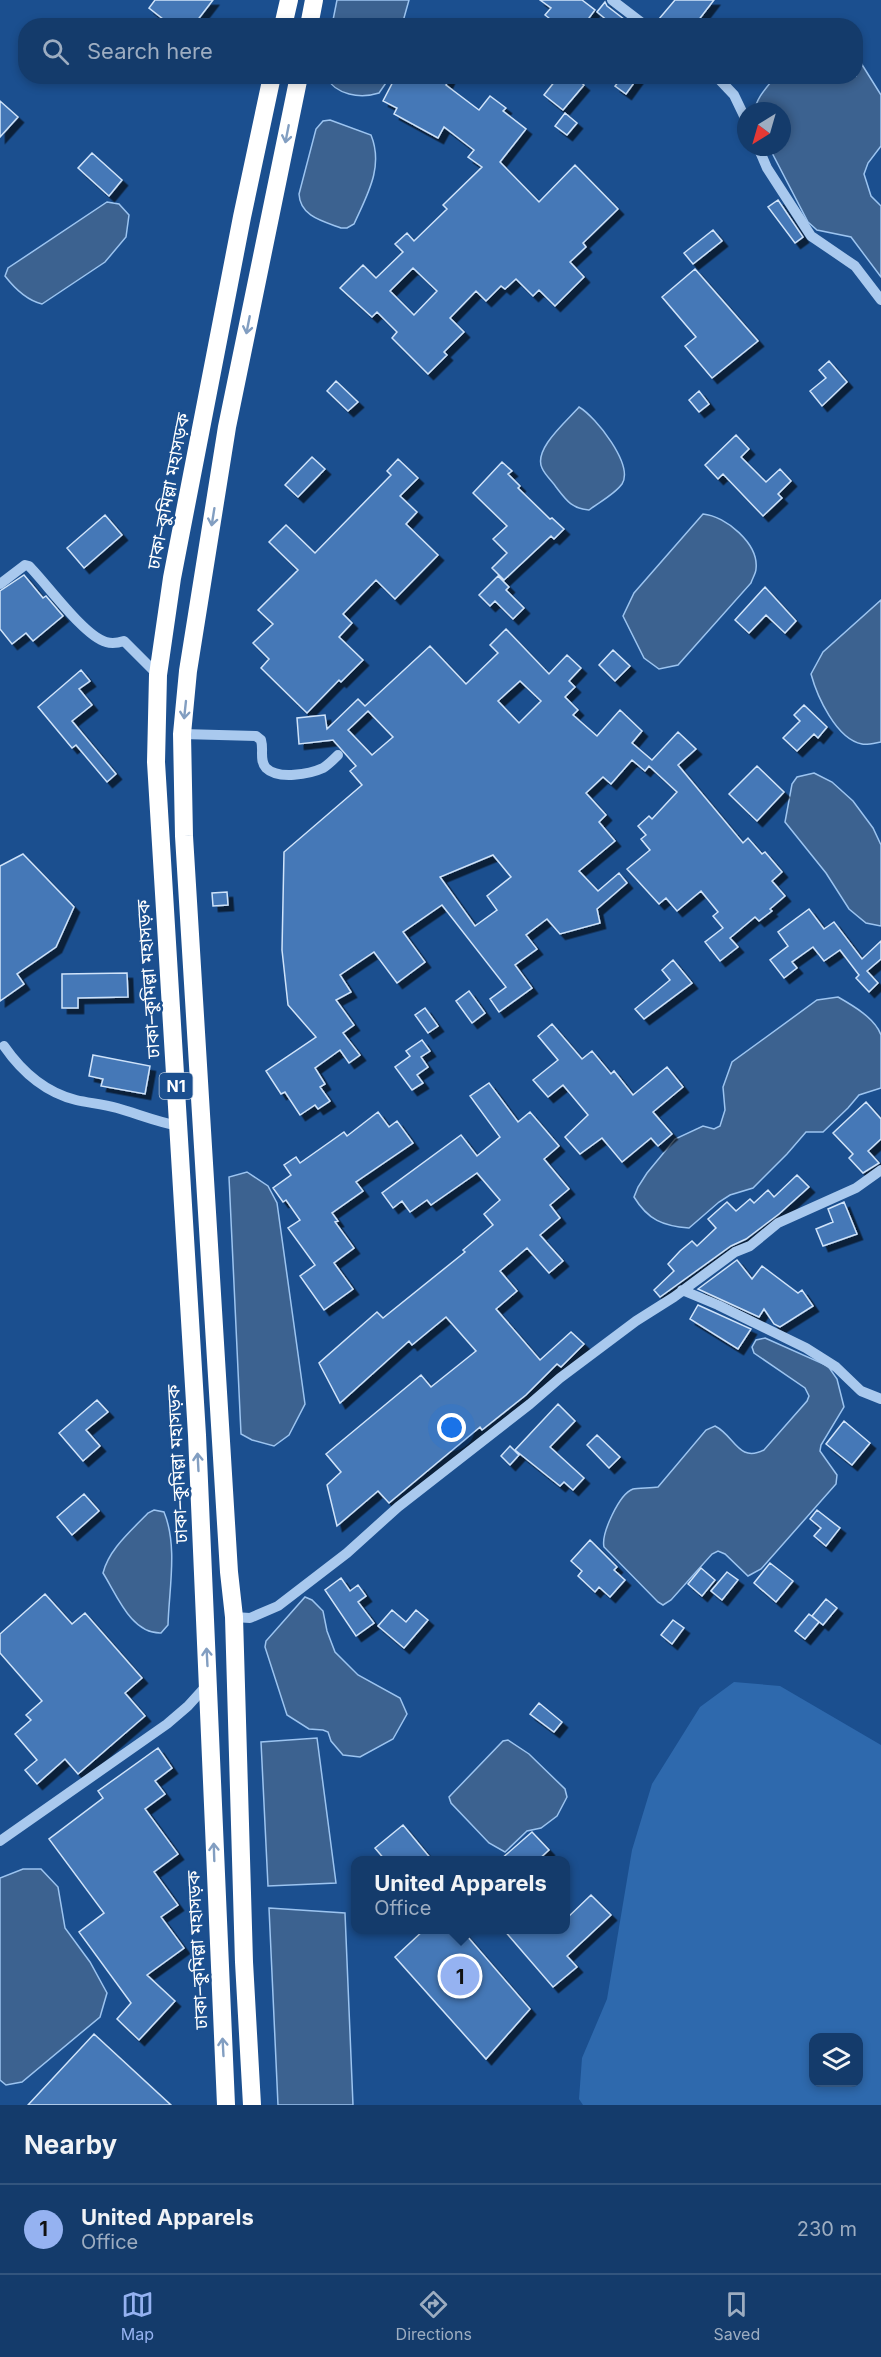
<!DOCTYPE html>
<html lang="en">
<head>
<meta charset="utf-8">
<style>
	:root { --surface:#143b6b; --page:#214673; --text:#f1f3f6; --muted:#9dadc1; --line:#33557e; --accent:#95b2f1 }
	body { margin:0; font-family:Inter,"Noto Sans Bengali",sans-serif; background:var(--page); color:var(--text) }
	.controls { position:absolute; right:18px; bottom:18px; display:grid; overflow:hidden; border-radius:12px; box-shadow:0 3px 9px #0003 }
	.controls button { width:54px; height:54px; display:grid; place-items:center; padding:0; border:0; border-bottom:2px solid var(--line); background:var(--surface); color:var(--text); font:30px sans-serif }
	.compass { position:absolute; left:737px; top:102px; width:54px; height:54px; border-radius:50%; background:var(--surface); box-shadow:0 3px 9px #0003; rotate:217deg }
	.you { position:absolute; left:452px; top:1428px; width:21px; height:21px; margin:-15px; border:4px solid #fff; border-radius:50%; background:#1a73e8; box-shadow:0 0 0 9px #1a73e833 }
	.badge { display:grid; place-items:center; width:39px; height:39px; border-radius:50%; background:var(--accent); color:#111; font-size:20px; font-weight:700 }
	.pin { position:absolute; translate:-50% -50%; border:3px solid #fff; box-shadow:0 2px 6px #0006 }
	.popup { position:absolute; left:351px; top:1856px; width:219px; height:78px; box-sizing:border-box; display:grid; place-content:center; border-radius:12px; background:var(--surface); filter:drop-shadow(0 2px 4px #0005); font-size:20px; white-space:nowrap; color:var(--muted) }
	.popup b { font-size:22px; color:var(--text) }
	.popup::after { content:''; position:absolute; left:50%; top:100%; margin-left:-12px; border:12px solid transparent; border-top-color:var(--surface) }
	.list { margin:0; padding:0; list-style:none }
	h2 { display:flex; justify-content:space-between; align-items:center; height:78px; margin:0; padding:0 24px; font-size:26px }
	h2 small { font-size:20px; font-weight:400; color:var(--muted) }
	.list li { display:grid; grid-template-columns:39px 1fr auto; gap:18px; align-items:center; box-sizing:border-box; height:90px; padding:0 24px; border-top:2px solid var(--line) }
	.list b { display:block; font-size:22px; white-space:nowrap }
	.list p { margin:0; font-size:20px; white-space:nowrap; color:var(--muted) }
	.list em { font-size:20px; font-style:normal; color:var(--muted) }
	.icon { flex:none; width:33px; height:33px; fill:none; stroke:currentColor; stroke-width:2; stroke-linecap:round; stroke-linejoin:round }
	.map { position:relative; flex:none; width:881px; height:2105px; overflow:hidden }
	.search { position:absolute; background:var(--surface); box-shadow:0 3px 9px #0003; left:18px; right:18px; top:18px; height:66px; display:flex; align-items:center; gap:15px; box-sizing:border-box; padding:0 21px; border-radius:24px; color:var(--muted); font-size:22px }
	.sheet { height:168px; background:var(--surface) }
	nav { display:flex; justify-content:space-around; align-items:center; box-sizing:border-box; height:84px; border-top:2px solid var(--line); background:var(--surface); font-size:16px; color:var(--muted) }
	nav a { display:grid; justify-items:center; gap:3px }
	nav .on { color:var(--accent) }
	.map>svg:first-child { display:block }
	.green { fill:#2e69ad; fill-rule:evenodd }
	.water { fill:#3c6290; stroke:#9cc4f0; stroke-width:1.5 }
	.building { fill:#4478b7; stroke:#cfe3fa; stroke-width:1.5; fill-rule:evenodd; filter:url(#shadow) }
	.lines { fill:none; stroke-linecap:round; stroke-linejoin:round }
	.minor { stroke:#a9c9ee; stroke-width:10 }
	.highway { stroke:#fff; stroke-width:18 }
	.oneway { stroke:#829ec1 }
	.labels { text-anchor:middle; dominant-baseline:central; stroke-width:5; stroke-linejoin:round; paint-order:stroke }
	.shield { fill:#1b4f8f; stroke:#bbcadd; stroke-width:1.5 }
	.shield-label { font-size:16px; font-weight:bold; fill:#fff }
	.street-label { font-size:18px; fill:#fff; stroke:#1b4f8f }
</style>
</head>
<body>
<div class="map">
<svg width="881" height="2105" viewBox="0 0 881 2105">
	<defs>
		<filter id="shadow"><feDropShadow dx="5.5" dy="5.5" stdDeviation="0" flood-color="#0009"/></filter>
	</defs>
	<rect width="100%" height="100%" fill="#1b4f8f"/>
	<path class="green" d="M734 1682 780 1686 881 1745V2105H583L579 2099 582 2058 607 1999 632 1850 652 1784 700 1707ZM814 2038H858V2082H814Z"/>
	<path class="water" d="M337 0H409L402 25H332Z
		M856 55 881 95V146L868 163 864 174 871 196 881 206V277L851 237 817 230 808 222 769 147H782V111H755C755 99 768 86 775 77L856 76Z
		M326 77H390L379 93C360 99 336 95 326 77Z
		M330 120 371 135C384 167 367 195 354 224L347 228H341C322 221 300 216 299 194L316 129 323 121Z
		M107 202 119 204 129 215 126 237 105 262 42 304C26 300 15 289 5 276L8 268Z
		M579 407C596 417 634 465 622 484 615 494 598 503 589 510 572 509 566 500 556 487 552 481 545 475 542 468 533 449 567 421 579 407Z
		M703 514C726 516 759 544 756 569 756 573 752 579 751 583L678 665 659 669 644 658 623 616 634 593Z
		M881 600V742C875 743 867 745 862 744 836 739 817 696 811 674L823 652Z
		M814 773 832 782 853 801 873 828 881 845V926L866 923 849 909 826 873 785 822 792 784 797 777Z
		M838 997C852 1005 875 1018 881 1035 881 1044 881 1076 881 1088L859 1095 848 1108 823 1132H806L787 1154 753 1188 730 1195 719 1202 689 1228C663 1226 648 1220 634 1197L638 1187 647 1173 675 1139 703 1126 714 1129 720 1126 725 1110 723 1087 732 1062 817 1000Z
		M247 1172 268 1186 277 1203 305 1404 289 1435 274 1446 252 1440 241 1434 229 1177Z
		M765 1338 828 1366 837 1379 844 1407 821 1445 820 1451 837 1475 836 1484 761 1569 748 1576 725 1554 718 1551 712 1554 671 1600 663 1605 658 1602 604 1547C601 1534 619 1494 633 1489 638 1488 651 1488 658 1487L706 1430 715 1426C735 1436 738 1463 764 1450L807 1401 809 1396 805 1388 754 1353 752 1347 756 1340Z
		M154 1510 164 1512C178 1546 169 1589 168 1625L161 1633C131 1634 117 1595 103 1573 109 1549 131 1531 148 1513Z
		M305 1597 312 1600 323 1611 327 1631 335 1652 358 1675 400 1698 407 1714 393 1739 360 1757 343 1755 331 1741 328 1732 323 1730 309 1729 287 1715 265 1647 266 1641Z
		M317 1738 336 1883 268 1886 261 1742Z
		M508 1740 529 1754 565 1789 567 1797 557 1816 541 1828 527 1831 505 1852 489 1843 451 1803 449 1797 503 1741Z
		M23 1869H41L58 1887 65 1928 90 1962 107 1993 100 2017 22 2082 6 2085 0 2080V1878Z
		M269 1908 345 1913 353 2105H278Z"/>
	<path class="building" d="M155 0H213L193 26H172L149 8Z
		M540 0H582L595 10 583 26H559L545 15 551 8Z
		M675 0H714L694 26H653Z
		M605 2 607 6 633 26H614L597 12Z
		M396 76H450L446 85 479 110 490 96 506 108 503 111 526 129 500 162 539 202 575 165 618 209 583 243 586 247 570 262 584 277 555 306 539 290 533 296 516 279 505 289 501 286 486 301 476 291 450 318 464 332 444 352 447 355 428 374 392 338 397 332 377 312 372 317 340 288 363 265 376 278 403 252 395 244 407 233 414 241 447 209 443 205 482 167 468 157 474 150 444 127 438 138 394 114 397 108 383 101ZM413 268 437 291 414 315 390 291Z
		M559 76H573L584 85 563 110 544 95Z
		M623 76H639L626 94 615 86Z
		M0 101 18 117 0 137Z
		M565 113 577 123 567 135 555 126Z
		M92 153 122 180 109 196 78 168Z
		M778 200 803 237 795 243 768 207Z
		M713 230 722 241 693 264 684 253Z
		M695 269 758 341 712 378 685 346 696 337 662 297Z
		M829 361 847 382 822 406 810 391 826 378 819 370Z
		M336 381 358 402 348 411 327 391Z
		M699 391 709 404 699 412 689 400Z
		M736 435 749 449 741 457 766 482 780 469 791 481 778 494 782 498 763 516 723 474 718 479 705 465Z
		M312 457 325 469 298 497 285 485Z
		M398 459 418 478 400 496 417 512 406 524 438 555 395 599 376 580 343 614 352 623 339 637 363 660 341 682 339 680 307 713 261 668 269 659 253 643 273 624 258 610 298 570 269 542 286 525 315 553 391 475 387 471Z
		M502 462 512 471 508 474 520 486 518 488 550 519 552 518 564 529 554 539 551 536 504 580 492 568 507 553 493 539 507 526 473 493Z
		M105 515 122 535 84 568 67 548Z
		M24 575 43 598 46 596 63 616 33 641 26 633 12 644 0 629V591Z
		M498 576 509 587 506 590 524 608 513 619 495 601 490 606 479 595Z
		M765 587 796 621 785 633 766 615 749 633 735 620Z
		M506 629 549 674 567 655 581 668 569 681 575 687 565 697 578 710 573 715 597 736 620 710 642 731 632 743 652 760 678 732 696 749 678 765 743 843 748 838 762 854 765 852 782 872 772 881 785 896 770 909 772 911 759 921 755 917 730 938 738 947 720 961 705 942 723 928 713 916 718 912 701 891 677 911 666 898 659 904 627 869 650 850 641 839 646 835 638 826 649 816 652 819 677 792 649 766 645 771 632 760 611 784 603 777 586 793 606 815 599 822 615 841 579 871 598 891 619 873 627 883 597 909 600 923 560 934 547 919 526 935 537 949 515 965 532 988 499 1012 490 999 506 987 442 905 403 932 425 962 397 983 374 952 340 975 351 992 336 1000 354 1025 343 1033 360 1055 349 1063 340 1050 315 1068 325 1084 320 1087 330 1101 318 1109 315 1105 300 1115 285 1092 281 1094 266 1071 316 1037 288 1005 282 950 284 852 362 785 350 771 356 766 333 740 299 744 297 718 325 715 327 729 358 699 365 706 430 646 466 684 498 653 490 645ZM520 681 541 701 519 723 498 701ZM368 711 393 737 372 755 348 730ZM493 855 511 877 487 896 497 910 475 926 440 877Z
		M613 650 630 666 615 681 599 665Z
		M81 670 90 681 79 689 92 705 72 721 116 774 107 782 76 745 72 748 38 707Z
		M804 705 827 727 818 738 814 734 797 751 783 738 800 721 794 715Z
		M757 766 784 792 757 821 729 794Z
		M23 854 74 907 56 947 17 974 24 984 0 1001V866Z
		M227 892 228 905 213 906 212 893Z
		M809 909 824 929 834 922 862 959 881 941V959L867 971 878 983 869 992 856 978 859 975 840 950 824 961 813 947 792 962 797 968 784 978 770 960 788 946 778 932Z
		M673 960 692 983 644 1019 635 1009 670 980 662 970Z
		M127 973 128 997 78 998V1008H62V974Z
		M469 991 485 1013 472 1023 456 1001Z
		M425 1008 438 1026 428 1033 415 1015Z
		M552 1024 582 1059 592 1051 611 1074 614 1071 633 1095 667 1067 683 1087 653 1112 672 1134 658 1146 651 1138 622 1162 602 1138 580 1154 565 1137 588 1115 563 1085 548 1097 533 1080 558 1060 538 1036Z
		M422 1040 430 1051 421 1057 428 1067 417 1075 423 1083 412 1090 395 1067 410 1056 406 1051Z
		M93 1055 150 1066 145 1094 101 1086 103 1079 89 1076Z
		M489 1083 518 1122 530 1112 559 1146 544 1159 569 1189 550 1205 560 1218 540 1235 563 1261 549 1273 527 1248 500 1271 517 1291 496 1309 540 1360 571 1332 584 1344 561 1367 557 1364 526 1395 482 1430 480 1427 389 1503 378 1491 337 1526 327 1485 341 1472 326 1454 421 1375 431 1387 476 1351 446 1317 412 1345 409 1341 340 1403 319 1363 377 1312 383 1318 465 1252 463 1250 493 1225 484 1214 500 1200 477 1173 431 1205 427 1200 410 1212 402 1201 393 1208 382 1193 461 1135 477 1156 500 1137 470 1096Z
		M866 1102 881 1119V1139L868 1151 879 1163 863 1173 849 1158 853 1154 833 1133Z
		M378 1112 389 1127 397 1121 413 1143 356 1182 363 1191 332 1213 338 1221 335 1222 354 1248 334 1263 353 1289 324 1310 300 1276 315 1265 288 1228 300 1220 286 1200 283 1202 273 1188 291 1175 284 1165 296 1157 300 1163 344 1132 347 1136Z
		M797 1175 809 1187 779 1214 746 1239 731 1246 660 1297 654 1290 674 1271 668 1264 680 1251 692 1241 697 1246 716 1228 708 1219 727 1202 736 1211 750 1199 754 1203 768 1190 774 1197Z
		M844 1202 857 1234 823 1246 816 1229 833 1222 828 1209Z
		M737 1260 752 1279 762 1266 798 1293 802 1290 813 1306 780 1327 774 1324 764 1309 759 1317 698 1289Z
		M698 1305 751 1329 738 1349 690 1319Z
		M97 1400 108 1412 86 1430 100 1446 83 1461 59 1433Z
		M558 1404 575 1421 550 1447 584 1478 573 1490 564 1482 560 1486 515 1450Z
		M844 1421 870 1443 852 1465 826 1444Z
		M597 1435 620 1457 609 1468 587 1445Z
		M510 1446 519 1455 510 1465 501 1456Z
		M84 1494 99 1511 72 1535 57 1517Z
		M817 1510 840 1528 826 1546 814 1536 821 1528 810 1519Z
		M590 1540 617 1567 614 1570 625 1580 610 1597 599 1587 595 1592 578 1576 582 1571 571 1561Z
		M770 1563 793 1581 776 1602 754 1583Z
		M701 1568 715 1580 702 1596 688 1584Z
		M727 1572 738 1580 722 1600 711 1591Z
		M341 1578 350 1591 358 1585 366 1596 358 1602 374 1623 356 1636 325 1590Z
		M45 1594 72 1624 85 1613 142 1678 125 1693 145 1716 78 1774 65 1759 37 1784 25 1770 37 1760 15 1734 31 1720 26 1715 42 1701 0 1653V1634Z
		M826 1599 837 1608 823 1625 812 1616Z
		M392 1610 406 1622 416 1610 428 1620 404 1648 378 1626Z
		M809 1614 819 1622 805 1639 795 1631Z
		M673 1620 684 1628 672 1644 661 1635Z
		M539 1703 562 1722 554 1732 530 1714Z
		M158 1748 172 1768 155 1781 165 1794 145 1809 178 1854 154 1872 178 1905 161 1917 184 1948 147 1975 175 2001 139 2040 117 2019 131 2003 79 1932 104 1913 49 1839 103 1798 98 1791Z
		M403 1825 432 1860H385L375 1848Z
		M532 1832 549 1850 538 1860H500Z
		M591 1895 611 1915 567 1956 577 1967 553 1987 503 1929H565V1920Z
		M425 1929H461L530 2009 486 2059 395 1957Z
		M94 2034 171 2105H28Z"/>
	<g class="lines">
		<path class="minor" d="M612 0 646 26
			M716 76 734 95 746 120
			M758 147 767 168 811 236 855 266 881 300
			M0 584 25 565 29 566C47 584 84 636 106 642 112 644 118 643 124 641L158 675
			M182 734 256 736 261 740C264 750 259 760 266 768 278 780 310 774 323 768 328 765 333 760 338 755
			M4 1046C22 1072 44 1092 76 1100 89 1103 103 1104 117 1108 138 1114 157 1122 179 1126
			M682 1290 718 1305 806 1348 836 1367 861 1391 881 1399
			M234 1617 250 1618 278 1606 347 1553 398 1507 530 1404 560 1378 636 1321 674 1297 735 1252 750 1246 778 1223 856 1188 881 1170
			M0 1841 167 1724 188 1706 207 1685"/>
		<path class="highway" d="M283 26 289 0
			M309 26 314 0
			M226 2105 197 1435 156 762 158 675 172 578 242 217 272 76
			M252 2105 244 1962 234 1617 229 1572 184 836 182 734 188 671 227 427 299 76"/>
	</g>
	<defs><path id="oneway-shaft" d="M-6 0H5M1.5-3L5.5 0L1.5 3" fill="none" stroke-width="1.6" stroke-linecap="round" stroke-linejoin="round" transform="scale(1.5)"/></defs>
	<g class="oneway">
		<use href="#oneway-shaft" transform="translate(287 134) rotate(101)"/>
		<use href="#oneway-shaft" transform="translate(248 325) rotate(101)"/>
		<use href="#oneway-shaft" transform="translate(213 517) rotate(99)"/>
		<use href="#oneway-shaft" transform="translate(185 710) rotate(96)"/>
		<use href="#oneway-shaft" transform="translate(198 1462) rotate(-93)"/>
		<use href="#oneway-shaft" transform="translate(207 1657) rotate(-93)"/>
		<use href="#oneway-shaft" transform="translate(214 1852) rotate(-92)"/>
		<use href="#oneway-shaft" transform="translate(223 2047) rotate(-93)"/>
	</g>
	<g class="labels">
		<rect class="shield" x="159.5" y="1073" width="33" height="26" rx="4.5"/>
		<g class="shield-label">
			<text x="176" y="1086">N1</text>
		</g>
		<g class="street-label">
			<text transform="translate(168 491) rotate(-79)">ঢাকা–কুমিল্লা মহাসড়ক</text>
			<text transform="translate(148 979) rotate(-94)">ঢাকা–কুমিল্লা মহাসড়ক</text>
			<text transform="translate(177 1464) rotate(-93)">ঢাকা–কুমিল্লা মহাসড়ক</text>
			<text transform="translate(197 1950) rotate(-93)">ঢাকা–কুমিল্লা মহাসড়ক</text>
		</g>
	</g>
</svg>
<div class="controls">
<button><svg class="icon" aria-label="layers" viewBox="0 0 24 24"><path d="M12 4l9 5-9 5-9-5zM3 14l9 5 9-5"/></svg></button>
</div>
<svg class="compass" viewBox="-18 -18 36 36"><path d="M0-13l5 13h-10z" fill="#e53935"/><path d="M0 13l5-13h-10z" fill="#9dadc1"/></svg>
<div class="you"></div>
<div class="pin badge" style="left:460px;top:1976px">1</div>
<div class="popup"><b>United Apparels</b>Office</div>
<div class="search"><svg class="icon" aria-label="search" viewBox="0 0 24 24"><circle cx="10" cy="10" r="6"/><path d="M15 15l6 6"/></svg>Search here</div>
</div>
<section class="sheet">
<h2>Nearby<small></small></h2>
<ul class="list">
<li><span class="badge">1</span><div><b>United Apparels</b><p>Office</p></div><em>230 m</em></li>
</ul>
</section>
<nav>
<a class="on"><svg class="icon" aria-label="map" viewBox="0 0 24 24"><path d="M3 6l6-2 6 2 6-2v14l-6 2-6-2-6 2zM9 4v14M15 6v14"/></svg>Map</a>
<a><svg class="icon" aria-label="directions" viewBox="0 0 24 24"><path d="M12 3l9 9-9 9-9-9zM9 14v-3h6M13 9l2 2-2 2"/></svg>Directions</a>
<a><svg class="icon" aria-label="saved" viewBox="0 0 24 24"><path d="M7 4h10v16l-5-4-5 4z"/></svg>Saved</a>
</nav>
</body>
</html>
